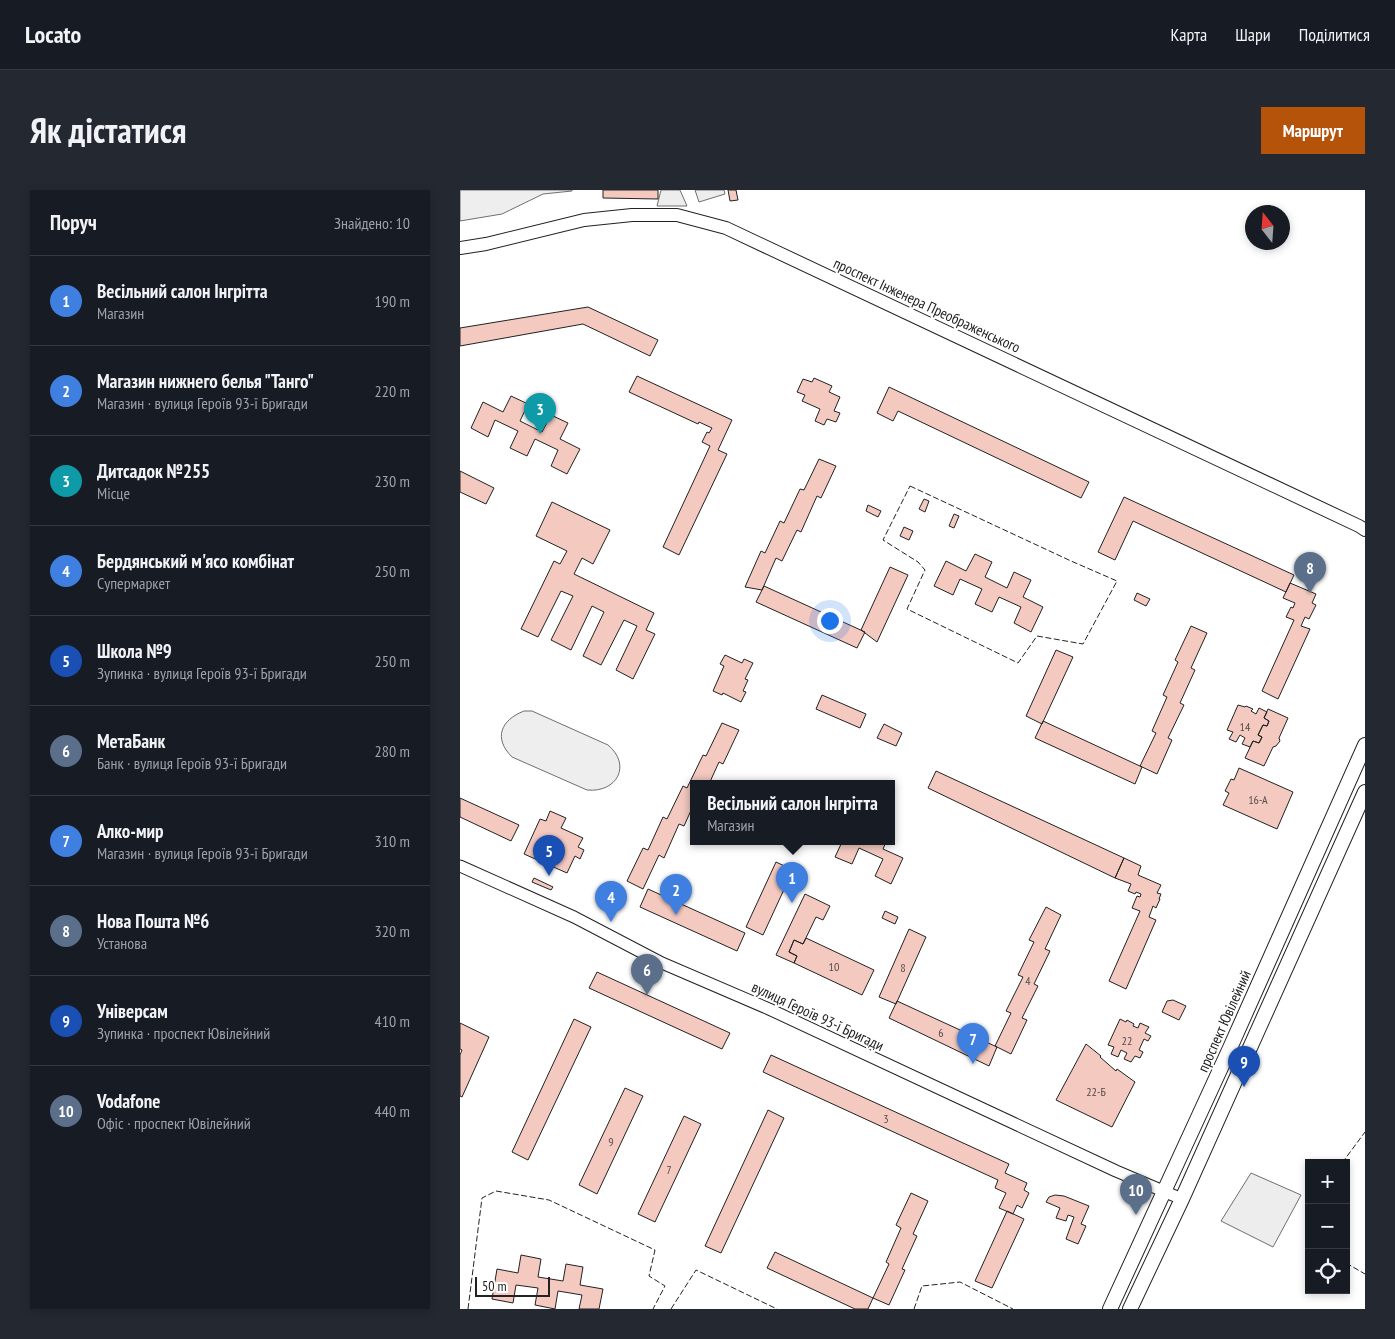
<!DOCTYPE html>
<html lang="uk">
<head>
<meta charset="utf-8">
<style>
	:root { --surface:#171b24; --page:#242831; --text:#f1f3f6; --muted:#9ea1a6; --line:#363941; --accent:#b45309 }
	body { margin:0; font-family:"PT Sans Narrow",sans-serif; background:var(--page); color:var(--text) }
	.controls { position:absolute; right:15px; bottom:15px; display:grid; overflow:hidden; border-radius:0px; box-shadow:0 2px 8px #0003 }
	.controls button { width:45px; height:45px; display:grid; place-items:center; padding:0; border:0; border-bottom:1px solid var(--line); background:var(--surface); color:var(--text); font:25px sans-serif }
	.compass { position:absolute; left:785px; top:15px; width:45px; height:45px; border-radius:50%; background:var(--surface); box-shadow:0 2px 8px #0003; rotate:343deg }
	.scale { position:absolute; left:15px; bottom:12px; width:75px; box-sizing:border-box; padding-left:5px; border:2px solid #222; border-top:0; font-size:14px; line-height:18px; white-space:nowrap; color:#222; -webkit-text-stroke:4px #fff; paint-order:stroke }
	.you { position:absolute; left:369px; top:430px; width:18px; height:18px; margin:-12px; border:4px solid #fff; border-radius:50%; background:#1a73e8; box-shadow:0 0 0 8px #1a73e833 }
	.badge { display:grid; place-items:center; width:32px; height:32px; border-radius:50%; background:var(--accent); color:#fff; font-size:16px; font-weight:700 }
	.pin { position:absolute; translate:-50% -41px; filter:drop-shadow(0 1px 2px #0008) }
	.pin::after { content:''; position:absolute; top:26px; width:18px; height:15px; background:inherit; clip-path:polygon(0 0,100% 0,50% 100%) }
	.popup { position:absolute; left:230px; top:590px; width:205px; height:65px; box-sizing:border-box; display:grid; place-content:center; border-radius:0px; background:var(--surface); filter:drop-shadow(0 1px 4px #0005); font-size:16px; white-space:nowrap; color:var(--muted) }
	.popup b { font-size:19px; color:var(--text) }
	.popup::after { content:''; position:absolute; left:50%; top:100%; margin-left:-10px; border:10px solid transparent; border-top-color:var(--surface) }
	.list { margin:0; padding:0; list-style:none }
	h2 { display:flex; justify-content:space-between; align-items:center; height:65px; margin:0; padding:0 20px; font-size:21px }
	h2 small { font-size:16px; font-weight:400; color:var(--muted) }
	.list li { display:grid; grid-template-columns:32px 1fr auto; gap:15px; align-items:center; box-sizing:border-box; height:90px; padding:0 20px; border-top:1px solid var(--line) }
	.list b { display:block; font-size:19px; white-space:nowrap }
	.list p { margin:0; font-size:16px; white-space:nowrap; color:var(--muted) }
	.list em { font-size:16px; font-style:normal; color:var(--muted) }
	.icon { flex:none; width:28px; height:28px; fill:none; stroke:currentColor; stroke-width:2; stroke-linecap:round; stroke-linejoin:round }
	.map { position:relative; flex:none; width:905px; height:1119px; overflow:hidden; border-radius:0px }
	header { display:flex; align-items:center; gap:30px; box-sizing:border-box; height:70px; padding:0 25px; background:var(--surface); border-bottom:1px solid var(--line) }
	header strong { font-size:24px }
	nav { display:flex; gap:28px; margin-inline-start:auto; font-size:18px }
	.intro { display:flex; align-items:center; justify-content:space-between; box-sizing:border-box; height:120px; padding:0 30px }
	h1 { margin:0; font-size:35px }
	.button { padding:12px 22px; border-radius:0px; background:var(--accent); color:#fff; font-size:18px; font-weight:700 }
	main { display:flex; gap:30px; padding:0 30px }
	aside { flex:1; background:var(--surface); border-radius:0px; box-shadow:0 2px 8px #0003 }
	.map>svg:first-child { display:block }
	.green { fill:#eee; stroke:#6f6f6f }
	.parking { fill:#ededed; stroke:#6f6f6f }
	.building { fill:#f3c9c0; stroke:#222 }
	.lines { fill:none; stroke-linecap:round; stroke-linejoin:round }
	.tertiary-casing { stroke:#222; stroke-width:13 }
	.secondary-casing { stroke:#222; stroke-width:14 }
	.primary-casing { stroke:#222; stroke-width:16 }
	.tertiary { stroke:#fff; stroke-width:11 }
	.secondary { stroke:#fff; stroke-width:12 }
	.primary { stroke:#fff; stroke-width:14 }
	.fence { stroke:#222; stroke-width:1; stroke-dasharray:6 2.5; stroke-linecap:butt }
	.labels { text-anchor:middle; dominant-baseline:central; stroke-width:4; stroke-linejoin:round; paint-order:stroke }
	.number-label { font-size:12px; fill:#564c4a }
	.street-label { font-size:15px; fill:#222; stroke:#fff }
</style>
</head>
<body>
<header>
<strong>Locato</strong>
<nav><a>Карта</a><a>Шари</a><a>Поділитися</a></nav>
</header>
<div class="intro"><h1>Як дістатися</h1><a class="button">Маршрут</a></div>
<main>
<aside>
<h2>Поруч<small>Знайдено: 10</small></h2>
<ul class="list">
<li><span class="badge" style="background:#3f7fe0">1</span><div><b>Весільний салон Інгрітта</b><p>Магазин</p></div><em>190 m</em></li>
<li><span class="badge" style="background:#3f7fe0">2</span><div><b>Магазин нижнего белья &quot;Танго&quot;</b><p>Магазин · вулиця Героїв 93-ї Бригади</p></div><em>220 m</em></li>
<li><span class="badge" style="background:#0f9aa8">3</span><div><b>Дитсадок №255</b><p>Місце</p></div><em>230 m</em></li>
<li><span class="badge" style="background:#3f7fe0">4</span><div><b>Бердянський м'ясо комбінат</b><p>Супермаркет</p></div><em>250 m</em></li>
<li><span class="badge" style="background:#1a4fb4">5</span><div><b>Школа №9</b><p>Зупинка · вулиця Героїв 93-ї Бригади</p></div><em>250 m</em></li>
<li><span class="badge" style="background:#5c6f8a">6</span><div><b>МетаБанк</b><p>Банк · вулиця Героїв 93-ї Бригади</p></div><em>280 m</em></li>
<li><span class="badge" style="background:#3f7fe0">7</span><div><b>Алко-мир</b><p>Магазин · вулиця Героїв 93-ї Бригади</p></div><em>310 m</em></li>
<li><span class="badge" style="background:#5c6f8a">8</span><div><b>Нова Пошта №6</b><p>Установа</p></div><em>320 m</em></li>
<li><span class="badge" style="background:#1a4fb4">9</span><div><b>Універсам</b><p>Зупинка · проспект Ювілейний</p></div><em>410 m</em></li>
<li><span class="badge" style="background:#5c6f8a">10</span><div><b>Vodafone</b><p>Офіс · проспект Ювілейний</p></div><em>440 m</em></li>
</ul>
</aside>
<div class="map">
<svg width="905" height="1119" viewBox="0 0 905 1119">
	<rect width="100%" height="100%" fill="#fff"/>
	<path class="green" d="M0 0H112V1L83 4 42 24 0 31Z
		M64 521H72L148 555C172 575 157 603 127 600L52 567C33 548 41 530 64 521Z"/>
	<path class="parking" d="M201 0H220L227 16H197Z
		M235 0H264L265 4 239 12Z
		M791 983 841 1005 813 1057 761 1031Z"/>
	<path class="building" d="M143 0H198V9L143 8Z
		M268 0H276L278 10 270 11Z
		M128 117 198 150 190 166 123 134 0 156V138Z
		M177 186 272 230 258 260 267 264 219 365 203 357 250 256 242 252 247 242 249 243 252 238 239 232 238 234 169 202Z
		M354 188 372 196 369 202 380 207 374 221 380 223 376 232 367 229 364 235 355 231 360 219 342 211 345 205 337 202 343 189 352 192Z
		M429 197 629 292 621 308 438 221 433 231 417 223Z
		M51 206 68 214 60 231 82 242 91 225 108 233 100 249 120 259 107 284 91 276 98 260 75 249 67 266 50 258 58 241 35 230 28 247 11 238 23 212 43 222Z
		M359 269 376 276 361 308 357 306 341 342 337 340 322 371 316 368 302 400 285 397 301 361 305 363 320 331 324 333 340 299 344 300Z
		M0 281 34 298 26 314 0 302Z
		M664 307 834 385 826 402 673 331 655 370 638 362Z
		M464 309 469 311 465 322 459 319Z
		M92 312 150 340 133 374 122 368 114 384 194 423 186 440 195 444 173 489 156 480 177 436 164 430 141 475 123 466 144 422 132 416 111 460 91 450 113 406 101 401 78 447 61 439 94 371 100 374 107 361 76 346Z
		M408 315 421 321 418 327 406 321Z
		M494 324 499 326 494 338 489 336Z
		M444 337 453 341 449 350 440 346Z
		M515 364 532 372 525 387 547 398 554 382 571 390 563 407 583 417 571 442 554 433 561 417 539 407 532 422 515 414 522 399 500 389 493 405 474 396 486 371 506 381Z
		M430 377 448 385 417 452 401 440Z
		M830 393 856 404 852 413 856 415 849 429 845 427 841 436 850 439 818 509 802 501 834 430 826 427 831 417 833 418 835 413 823 408Z
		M304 396 405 442 397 458 296 412Z
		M677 403 690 409 686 416 674 410Z
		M731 436 747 443 731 478 735 480 720 513 724 515 708 548 712 550 697 584 680 576 696 543 692 541 707 507 703 505 718 472 715 470Z
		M596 460 613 467 582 534 566 526Z
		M265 465 282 473 284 469 293 473 285 489 288 490 283 501 286 502 281 512 263 503 262 505 253 501 264 476 260 474Z
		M362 505 406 524 400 538 356 519Z
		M778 515 785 517 786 516 793 519 791 521 796 524 799 518 807 522 804 528 809 531 807 536 803 535 798 545 802 547 799 553 793 551 790 557 782 554 785 548 780 545 776 552 769 549 773 542 767 540Z
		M808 519 828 528 819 548 820 551 816 556 813 557 804 576 785 568 793 551 799 553 802 547 798 545 803 535 807 536 809 531 804 528Z
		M583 531 682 577 675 594 575 548Z
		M262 533 279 540 263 574 259 572 249 594H233V616L224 636 219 634 204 668 199 665 183 699 167 691 183 658 188 660 203 627 207 629 223 596 227 598 243 565 246 566Z
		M424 534 442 543 436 556 417 548Z
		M779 578 833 602 817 639 763 615 769 603 765 601 771 589 774 590Z
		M476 581 664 668 655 688 468 598Z
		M0 608 59 635 51 651 0 627Z
		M90 621 106 628 101 638 123 648 118 657 124 660 120 669 115 666 107 683 64 664 80 629 86 631Z
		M382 652H426L423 659 443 668 431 694 415 686 423 669 399 658 392 674 375 667Z
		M664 668 681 676 678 685 701 695 697 703 701 704 699 709H700L696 718 693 716 689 727 696 730 666 799 649 791 680 721 672 718 677 706 680 707 681 704 676 702 675 704 668 701 671 694 655 688Z
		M316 672 333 680 303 745 286 737Z
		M74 688 93 697 91 700 72 692Z
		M188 699 285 743 277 761 180 717Z
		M345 704 370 716 363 730 356 727 343 754 334 750 329 762 337 766 334 773 316 765Z
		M586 717 601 725 585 759 590 761 574 794 578 796 562 828 567 830 551 864 535 856 551 823 546 821 563 787 558 785 574 752 569 750Z
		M425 721 438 727 435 734 422 728Z
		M449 739 466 747 436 814 419 807Z
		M346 748 414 780 402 805 334 773 337 766 329 762 334 750 343 754Z
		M137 782 270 843 262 859 129 798Z
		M713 810 726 816 719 830 702 822 707 811Z
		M437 811 537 857 529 876 429 828Z
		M114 829 131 837 68 970 52 962Z
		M660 829 666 832 667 830 674 834 673 836 678 838 680 833 689 837 685 843 691 846 688 851 684 849 679 860 683 862 680 868 675 866 671 872 664 869 667 863 661 860 658 867 651 864 654 857 648 855Z
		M0 833 29 847 2 907 0 906V865L2 860 0 859Z
		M626 854 641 866 640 867 656 881 657 879 675 892 652 937 596 910Z
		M311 865 549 974 545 983 567 993 564 1000 569 1003 562 1018 557 1015 553 1024 539 1018 546 1003 535 998 538 990 303 882Z
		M165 898 183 906 137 1004 119 995Z
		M308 920 324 928 261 1063 245 1056Z
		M224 926 241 934 195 1032 178 1024Z
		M451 1003 468 1011 453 1044 457 1046 442 1079 445 1080 429 1115 413 1108 429 1074 426 1072 441 1038 436 1035Z
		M595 1005 604 1006 629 1016 621 1034 626 1036 618 1054 606 1049 614 1027 608 1025 606 1031 596 1028 600 1018 586 1012 589 1007Z
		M547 1021 564 1029 532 1098 515 1091Z
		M315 1062 413 1108 408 1119H395L307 1078Z
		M61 1065 81 1069 78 1087 103 1091 106 1074 123 1077 120 1095 143 1099 139 1119H119L122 1105 98 1101 95 1119 75 1115 78 1098 56 1095 53 1113 32 1109 37 1079 58 1083Z"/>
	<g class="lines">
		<g class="tertiary-casing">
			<path id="tertiary" d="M0 676 114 727 202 773 309 819 656 981 722 1009"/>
		</g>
		<g class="secondary-casing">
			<path id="secondary" d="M0 58 26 54 124 30 172 25H217L266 38 899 336 905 340"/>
		</g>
		<g class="primary-casing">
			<path id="primary" d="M650 1119 770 858 905 555
				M670 1119 722 1009 905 602"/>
		</g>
		<use href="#tertiary" class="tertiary"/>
		<use href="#secondary" class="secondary"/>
		<use href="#primary" class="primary"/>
		<path class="fence" d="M450 296 611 371 657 391 623 454 577 446 558 473 447 419 465 380 458 372 423 350Z
			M882 973 905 942
			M886 1073 905 1084
			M8 1119 22 1008 36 1001 89 1010 195 1060 189 1086 205 1096 193 1119
			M211 1119 236 1080 317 1119
			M454 1119 462 1096 500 1092 553 1119"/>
	</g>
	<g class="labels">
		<g class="number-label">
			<text x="785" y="536">14</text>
			<text x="798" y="609">16-А</text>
			<text x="374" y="776">10</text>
			<text x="443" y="777">8</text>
			<text x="568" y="790">4</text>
			<text x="481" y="842">6</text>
			<text x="667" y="850">22</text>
			<text x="636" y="901">22-Б</text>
			<text x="426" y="928">3</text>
			<text x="151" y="951">9</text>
			<text x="209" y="979">7</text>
		</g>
		<g class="street-label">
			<text transform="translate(467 115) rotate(25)">проспект Інженера Преображенського</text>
			<text transform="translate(358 826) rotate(25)">вулиця Героїв 93-ї Бригади</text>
			<text transform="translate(764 831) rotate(-66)">проспект Ювілейний</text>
		</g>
	</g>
</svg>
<div class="controls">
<button>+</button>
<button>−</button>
<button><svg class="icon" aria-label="locate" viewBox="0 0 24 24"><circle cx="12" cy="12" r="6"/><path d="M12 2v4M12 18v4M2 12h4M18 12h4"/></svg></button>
</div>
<svg class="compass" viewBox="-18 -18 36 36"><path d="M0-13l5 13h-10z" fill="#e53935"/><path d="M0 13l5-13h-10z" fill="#9ea1a6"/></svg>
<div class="scale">50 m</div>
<div class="you"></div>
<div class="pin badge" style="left:332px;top:713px;background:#3f7fe0">1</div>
<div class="popup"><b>Весільний салон Інгрітта</b>Магазин</div>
<div class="pin badge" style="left:216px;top:725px;background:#3f7fe0">2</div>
<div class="pin badge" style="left:80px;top:244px;background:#0f9aa8">3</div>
<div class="pin badge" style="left:151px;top:732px;background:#3f7fe0">4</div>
<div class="pin badge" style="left:89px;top:686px;background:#1a4fb4">5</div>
<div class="pin badge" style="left:187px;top:805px;background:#5c6f8a">6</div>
<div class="pin badge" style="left:513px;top:874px;background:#3f7fe0">7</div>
<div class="pin badge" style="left:850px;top:403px;background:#5c6f8a">8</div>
<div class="pin badge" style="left:784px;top:897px;background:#1a4fb4">9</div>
<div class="pin badge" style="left:676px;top:1025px;background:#5c6f8a">10</div>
</div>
</main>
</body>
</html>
